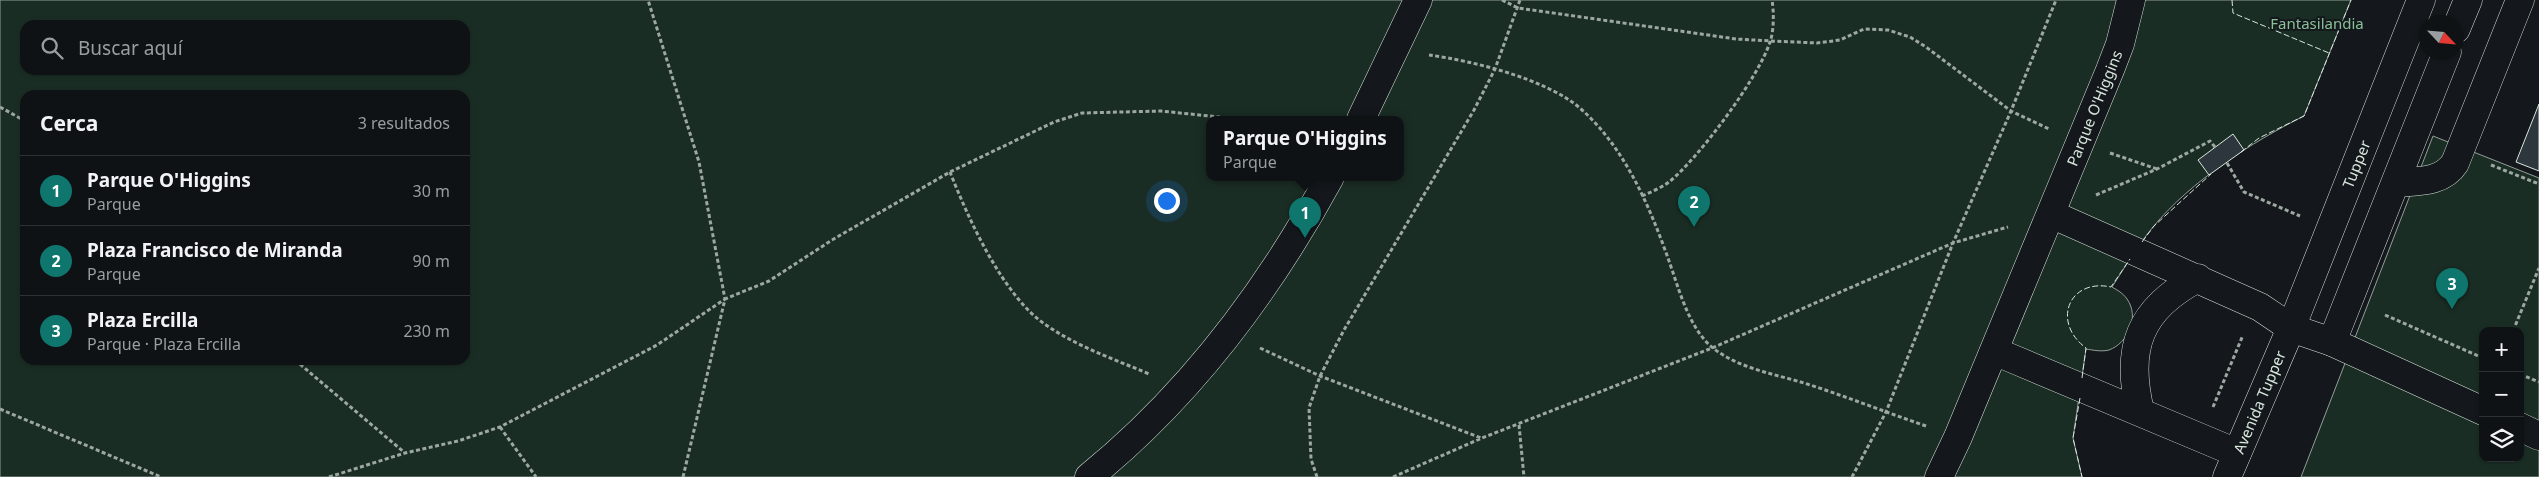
<!DOCTYPE html>
<html lang="es">
<head>
<meta charset="utf-8">
<style>
	:root { --surface:#0f1215; --page:#181b1e; --text:#f1f3f6; --muted:#9b9ea0; --line:#2f3234; --accent:#0f766e }
	body { margin:0; font-family:"Noto Sans",sans-serif; background:var(--page); color:var(--text) }
	.controls { position:absolute; right:15px; bottom:15px; display:grid; overflow:hidden; border-radius:10px; box-shadow:0 1px 4px #0004 }
	.controls button { width:45px; height:45px; display:grid; place-items:center; padding:0; border:0; border-bottom:1px solid var(--line); background:var(--surface); color:var(--text); font:25px sans-serif }
	.compass { position:absolute; left:2419px; top:15px; width:45px; height:45px; border-radius:50%; background:var(--surface); box-shadow:0 1px 4px #0004; rotate:116deg }
	.you { position:absolute; left:1166px; top:200px; width:18px; height:18px; margin:-12px; border:4px solid #fff; border-radius:50%; background:#1a73e8; box-shadow:0 0 0 8px #1a73e833 }
	.badge { display:grid; place-items:center; width:32px; height:32px; border-radius:50%; background:var(--accent); color:#fff; font-size:16px; font-weight:700 }
	.pin { position:absolute; translate:-50% -41px; filter:drop-shadow(0 1px 2px #0008) }
	.pin::after { content:''; position:absolute; top:26px; width:18px; height:15px; background:inherit; clip-path:polygon(0 0,100% 0,50% 100%) }
	.popup { position:absolute; left:1206px; top:116px; width:198px; height:65px; box-sizing:border-box; display:grid; place-content:center; border-radius:10px; background:var(--surface); filter:drop-shadow(0 1px 4px #0005); font-size:16px; white-space:nowrap; color:var(--muted) }
	.popup b { font-size:19px; color:var(--text) }
	.popup::after { content:''; position:absolute; left:50%; top:100%; margin-left:-10px; border:10px solid transparent; border-top-color:var(--surface) }
	.list { margin:0; padding:0; list-style:none }
	h2 { display:flex; justify-content:space-between; align-items:center; height:65px; margin:0; padding:0 20px; font-size:21px }
	h2 small { font-size:16px; font-weight:400; color:var(--muted) }
	.list li { display:grid; grid-template-columns:32px 1fr auto; gap:15px; align-items:center; box-sizing:border-box; height:70px; padding:0 20px; border-top:1px solid var(--line) }
	.list b { display:block; font-size:19px; white-space:nowrap }
	.list p { margin:0; font-size:16px; white-space:nowrap; color:var(--muted) }
	.list em { font-size:16px; font-style:normal; color:var(--muted) }
	.icon { flex:none; width:28px; height:28px; fill:none; stroke:currentColor; stroke-width:2; stroke-linecap:round; stroke-linejoin:round }
	.map { position:relative; flex:none; width:2539px; height:477px; overflow:hidden }
	.search { position:absolute; background:var(--surface); box-shadow:0 1px 4px #0004; left:20px; top:20px; width:450px; height:55px; display:flex; align-items:center; gap:12px; box-sizing:border-box; padding:0 18px; border-radius:15px; color:var(--muted); font-size:19px }
	.panel { position:absolute; background:var(--surface); box-shadow:0 1px 4px #0004; left:20px; top:90px; width:450px; height:275px; border-radius:15px }
	.map>svg:first-child { display:block }
	.green { fill:#1a2d24; stroke:#939e99; fill-rule:evenodd }
	.building { fill:#2c363c; stroke:#d8e6dc }
	.lines { fill:none; stroke-linecap:round; stroke-linejoin:round }
	.minor-casing { stroke:#d8e6dc; stroke-width:29 }
	.major-casing { stroke:#d8e6dc; stroke-width:29 }
	.path { stroke:#9da8a2; stroke-width:3; stroke-dasharray:4 2.5; stroke-linecap:butt }
	.minor { stroke:#14181c; stroke-width:28 }
	.major { stroke:#14181c; stroke-width:28 }
	.fence { stroke:#d8e6dc; stroke-width:1; stroke-dasharray:6 2.5; stroke-linecap:butt }
	.labels { text-anchor:middle; dominant-baseline:central; stroke-width:4; stroke-linejoin:round; paint-order:stroke }
	.park-label { font-size:15px; fill:#8ac095; stroke:#14181c }
	.street-label { font-size:15px; fill:#d8e6dc; stroke:#14181c }
</style>
</head>
<body>
<div class="map">
<svg width="2539" height="477" viewBox="0 0 2539 477">
	<rect width="100%" height="100%" fill="#14181c"/>
	<path class="green" d="M0 0H2351L2304 116C2252 142 2191 181 2153 227 2138 245 2125 267 2112 287 2117 290 2123 293 2127 299 2140 317 2128 343 2109 350 2101 352 2093 350 2086 349L2073 438 2082 477H0ZM25 25H465V70H25ZM25 95H465V360H25ZM1210 119H1400V177H1210Z
		M2433 136 2539 178V477H2301ZM2483 331H2520V458H2483Z"/>
	<path class="building" d="M2539 104V171L2516 162Z
		M2233 134 2244 150 2209 175 2198 160Z"/>
	<g class="lines">
		<g class="minor-casing">
			<path id="minor" d="M2456 29 2468 0
				M1361 119 1418 0
				M2396 183C2417 181 2442 183 2455 163L2520 0
				M2051 214 2260 307 2291 328 2421 0
				M2332 342 2447 52
				M1994 351 2237 453
				M2140 411C2125 348 2139 309 2198 278
				M1089 477C1190 395 1268 291 1330 177
				M1939 477 1958 437 2110 70 2120 44 2131 0"/>
		</g>
		<g class="major-casing">
			<path id="major" d="M2520 427 2539 436
				M2227 477 2291 328 2332 342 2483 411"/>
		</g>
		<path class="path" d="M1502 0 1518 8 1736 39 1771 41 1817 43 1840 40 1864 29 1888 30 1910 37 1926 47 2011 111 2049 129
			M1429 55C1473 61 1547 79 1581 109 1625 148 1650 207 1669 261 1679 289 1689 329 1713 348 1738 368 1774 374 1804 383 1845 396 1885 412 1926 426
			M0 107 25 121
			M2110 153 2157 169
			M2227 163 2244 192 2300 216
			M2491 165 2539 184
			M950 172C969 220 1003 296 1046 325 1078 347 1114 359 1149 374
			M2096 195 2157 169 2210 141 2215 147
			M1642 196C1651 192 1661 188 1669 182 1698 159 1759 77 1770 42 1774 31 1774 12 1772 0
			M2385 315 2483 358
			M2513 331 2539 268
			M1260 348 1320 376 1481 438
			M295 360 405 453
			M2520 374 2539 382
			M2213 407 2243 335
			M0 409 161 477
			M1519 425 1524 477
			M500 427 536 477
			M329 477 405 453 458 441 500 427 657 345 725 299 699 162 648 0
			M683 477 725 299 769 281 832 240 950 172 1054 122 1082 113 1161 111 1238 119
			M1317 477 1311 459 1309 408 1320 376 1344 330 1474 110 1495 69 1520 0
			M1393 477 1482 438 1712 348 1953 243 2008 227
			M1852 477 1886 412 1953 243 2011 111 2056 0"/>
		<use href="#minor" class="minor"/>
		<use href="#major" class="major"/>
		<path class="fence" d="M2232 0 2233 13 2329 53
			M2241 152 2259 138 2304 116 2351 0
			M2142 242 2154 226 2211 174
			M2082 378 2086 348C2051 322 2069 278 2111 287L2130 259
			M2080 398 2073 438 2082 477"/>
	</g>
	<g class="labels">
		<g class="park-label">
			<text x="2317" y="23">Fantasilandia</text>
		</g>
		<g class="street-label">
			<text transform="translate(2094 108) rotate(-68)">Parque O'Higgins</text>
			<text transform="translate(2356 164) rotate(-68)">Tupper</text>
			<text transform="translate(2259 402) rotate(-67)">Avenida Tupper</text>
		</g>
	</g>
</svg>
<div class="controls">
<button>+</button>
<button>−</button>
<button><svg class="icon" aria-label="layers" viewBox="0 0 24 24"><path d="M12 4l9 5-9 5-9-5zM3 14l9 5 9-5"/></svg></button>
</div>
<svg class="compass" viewBox="-18 -18 36 36"><path d="M0-13l5 13h-10z" fill="#e53935"/><path d="M0 13l5-13h-10z" fill="#9b9ea0"/></svg>
<div class="you"></div>
<div class="pin badge" style="left:1305px;top:238px">1</div>
<div class="popup"><b>Parque O'Higgins</b>Parque</div>
<div class="pin badge" style="left:1694px;top:227px">2</div>
<div class="pin badge" style="left:2452px;top:309px">3</div>
<div class="search"><svg class="icon" aria-label="search" viewBox="0 0 24 24"><circle cx="10" cy="10" r="6"/><path d="M15 15l6 6"/></svg>Buscar aquí</div>
<section class="panel">
<h2>Cerca<small>3 resultados</small></h2>
<ul class="list">
<li><span class="badge">1</span><div><b>Parque O'Higgins</b><p>Parque</p></div><em>30 m</em></li>
<li><span class="badge">2</span><div><b>Plaza Francisco de Miranda</b><p>Parque</p></div><em>90 m</em></li>
<li><span class="badge">3</span><div><b>Plaza Ercilla</b><p>Parque · Plaza Ercilla</p></div><em>230 m</em></li>
</ul>
</section>
</div>
</body>
</html>
